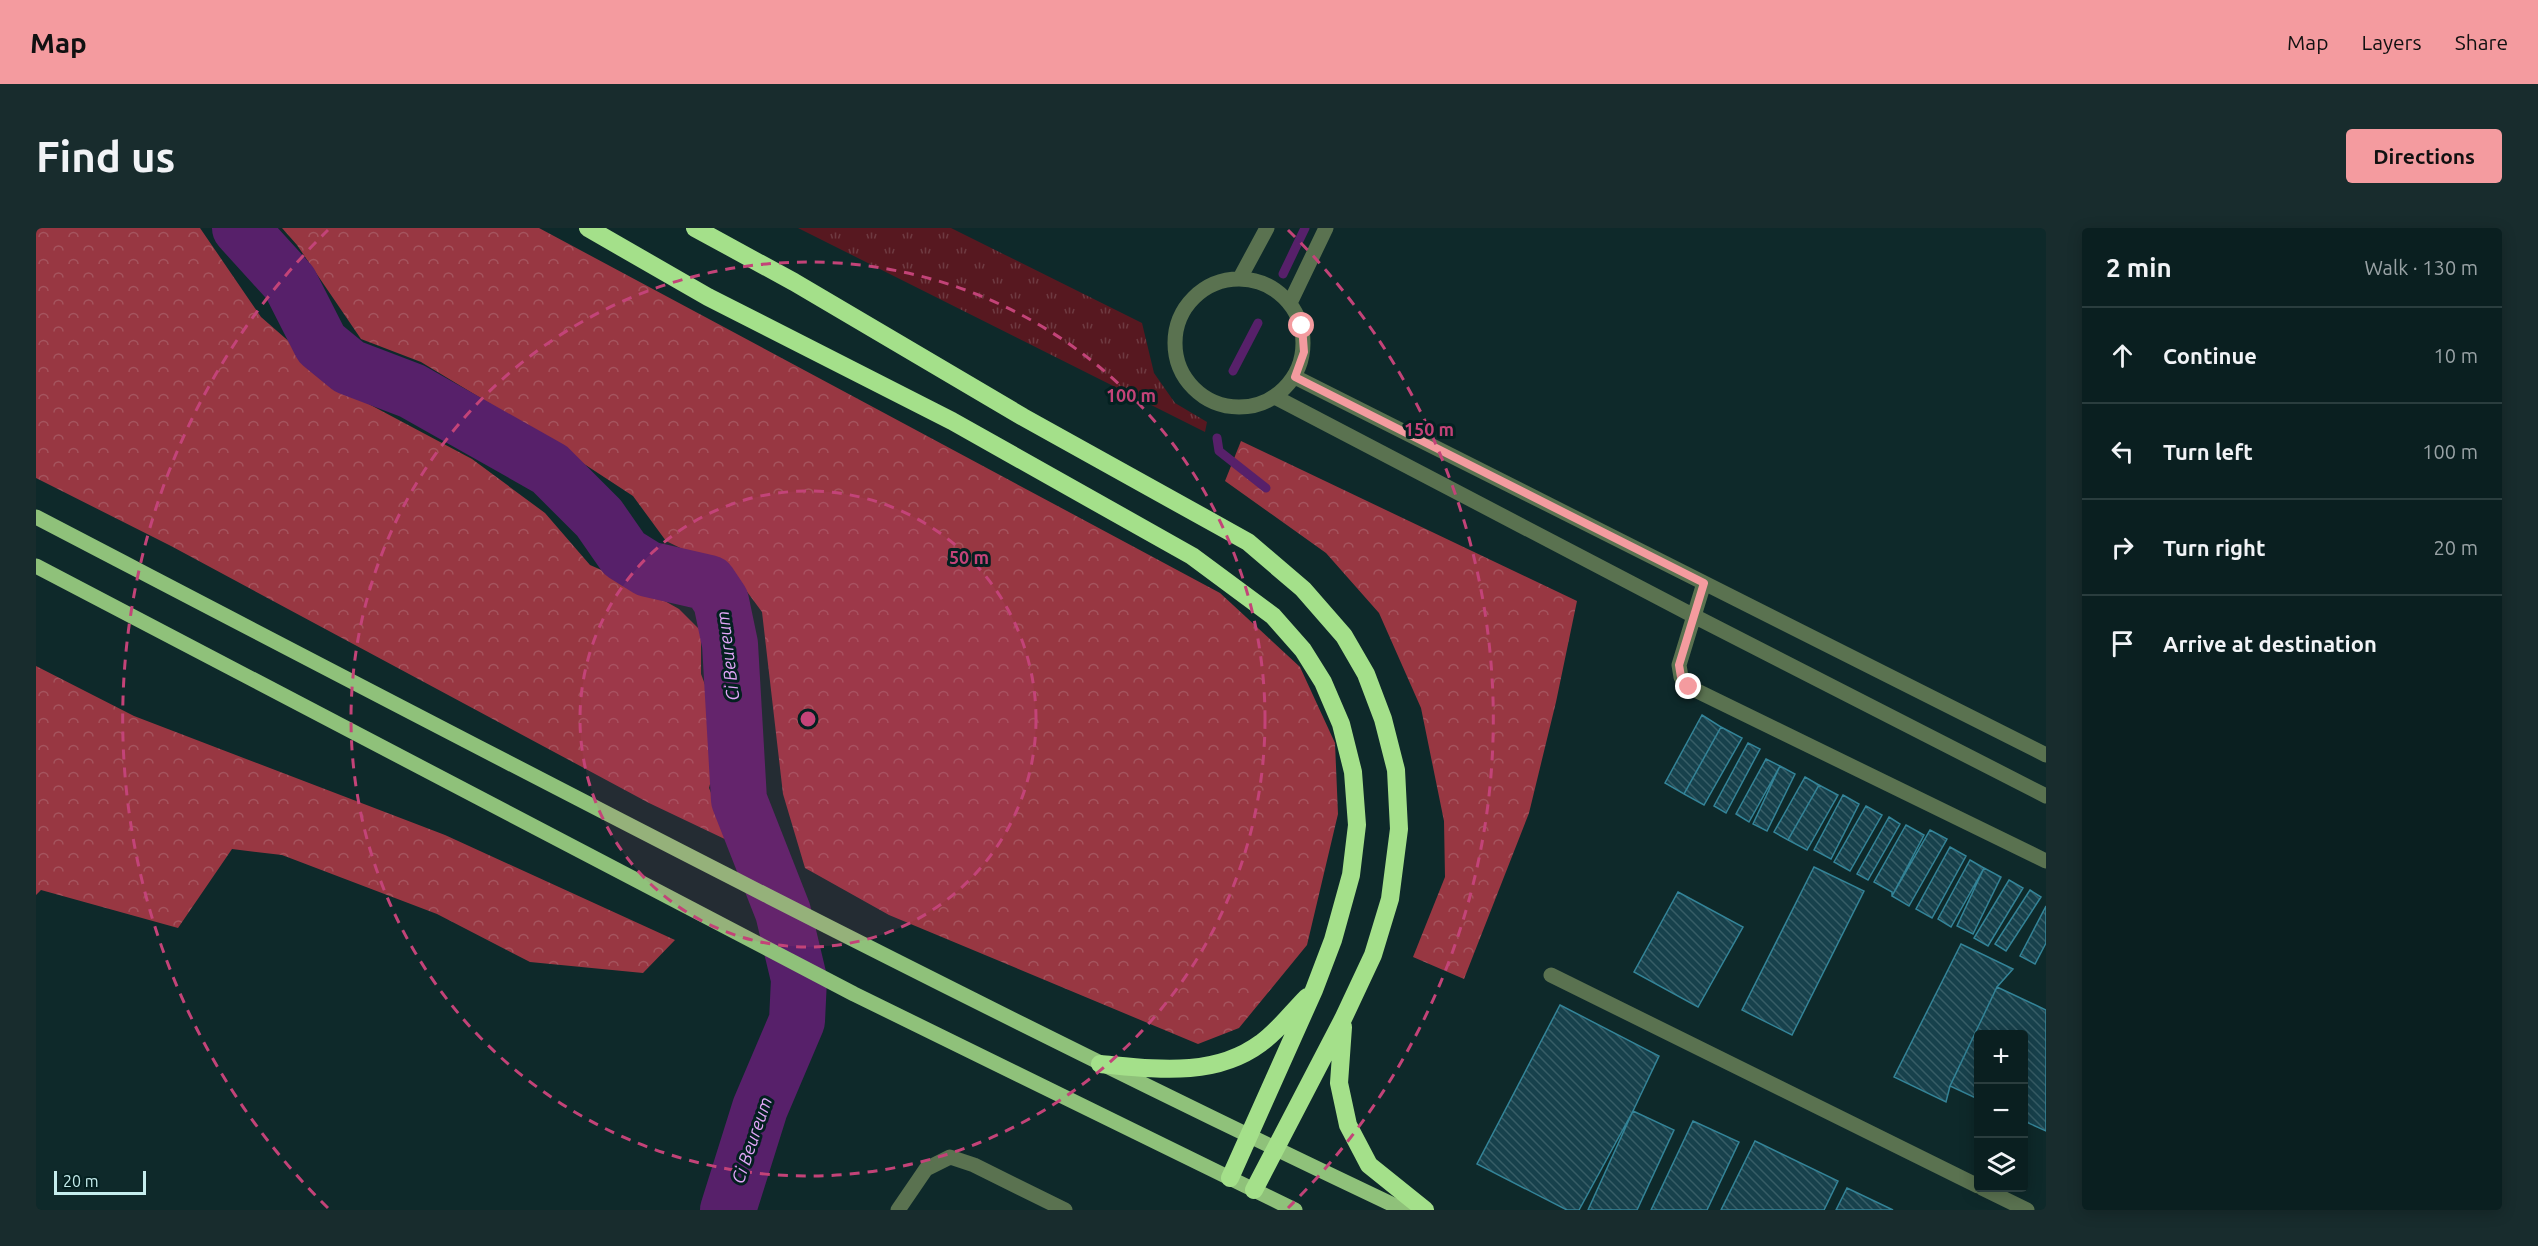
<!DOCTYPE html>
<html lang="en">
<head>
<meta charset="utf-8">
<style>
	:root { --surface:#0a1f20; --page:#182c2d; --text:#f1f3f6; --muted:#99a2a5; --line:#2a3d3e; --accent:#f49b9f }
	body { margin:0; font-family:Ubuntu,sans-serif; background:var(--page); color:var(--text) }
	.controls { position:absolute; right:18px; bottom:18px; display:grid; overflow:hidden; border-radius:6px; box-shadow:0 3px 15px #0003 }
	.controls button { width:54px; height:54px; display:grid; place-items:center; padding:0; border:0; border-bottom:2px solid var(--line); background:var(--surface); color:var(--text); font:30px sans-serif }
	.scale { position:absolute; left:18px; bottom:15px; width:92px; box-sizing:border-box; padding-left:6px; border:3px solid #c5eded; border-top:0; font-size:16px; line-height:21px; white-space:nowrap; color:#c5eded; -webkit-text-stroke:4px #042020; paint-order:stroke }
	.stop { position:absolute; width:18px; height:18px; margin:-14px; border:4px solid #f49b9f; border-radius:50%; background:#fff }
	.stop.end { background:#f49b9f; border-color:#fff; box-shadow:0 2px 6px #0008 }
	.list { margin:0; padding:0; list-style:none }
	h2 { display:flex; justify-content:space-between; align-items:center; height:78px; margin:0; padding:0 24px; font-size:26px }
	h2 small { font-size:20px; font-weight:400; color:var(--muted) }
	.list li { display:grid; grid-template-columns:39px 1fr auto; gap:18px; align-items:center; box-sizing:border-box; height:96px; padding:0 24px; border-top:2px solid var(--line) }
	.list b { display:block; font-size:22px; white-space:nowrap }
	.list em { font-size:20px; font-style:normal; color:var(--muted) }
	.icon { flex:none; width:33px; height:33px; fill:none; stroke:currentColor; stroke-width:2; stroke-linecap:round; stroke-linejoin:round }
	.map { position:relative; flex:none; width:2010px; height:982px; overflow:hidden; border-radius:6px }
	header { display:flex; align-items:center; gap:36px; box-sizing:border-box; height:84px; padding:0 30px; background:var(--accent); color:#111 }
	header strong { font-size:28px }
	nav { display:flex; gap:33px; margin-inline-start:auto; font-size:21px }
	.intro { display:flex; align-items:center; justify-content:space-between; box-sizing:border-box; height:144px; padding:0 36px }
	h1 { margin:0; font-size:42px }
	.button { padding:15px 27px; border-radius:6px; background:var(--accent); color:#111; font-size:21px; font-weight:700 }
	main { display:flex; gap:36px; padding:0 36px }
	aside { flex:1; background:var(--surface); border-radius:6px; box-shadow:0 3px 15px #0003 }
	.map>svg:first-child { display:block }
	.grass { fill:url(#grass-tufts) }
	.forest { fill:url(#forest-crowns) }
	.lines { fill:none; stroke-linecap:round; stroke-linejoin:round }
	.stream { stroke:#57206a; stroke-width:9 }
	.river { stroke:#57206a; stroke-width:56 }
	.building { fill:url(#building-back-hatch); stroke:#348498; stroke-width:1.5 }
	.minor { stroke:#5a7250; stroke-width:15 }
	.major { stroke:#8fc17a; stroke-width:15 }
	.highway { stroke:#a4e08a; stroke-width:18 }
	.route { stroke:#f49b9f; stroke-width:8 }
	.ring { fill:none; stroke:#c34378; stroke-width:3; stroke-dasharray:10 8 }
	.labels { text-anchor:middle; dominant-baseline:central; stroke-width:6; stroke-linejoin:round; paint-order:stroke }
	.water-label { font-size:18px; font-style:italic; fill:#e2a6f8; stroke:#042020 }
	.centre { fill:#c34378; stroke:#042020; stroke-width:3 }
	.ring-label { font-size:18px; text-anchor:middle; font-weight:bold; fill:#c34378; stroke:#042020; stroke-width:6; stroke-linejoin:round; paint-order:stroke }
</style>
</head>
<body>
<header>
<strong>Map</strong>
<nav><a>Map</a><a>Layers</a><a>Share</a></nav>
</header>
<div class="intro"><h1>Find us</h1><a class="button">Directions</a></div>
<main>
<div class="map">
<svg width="2010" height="982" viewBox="0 0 2010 982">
	<defs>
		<pattern id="grass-tufts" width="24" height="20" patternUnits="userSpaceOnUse" patternTransform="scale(1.5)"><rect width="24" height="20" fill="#571820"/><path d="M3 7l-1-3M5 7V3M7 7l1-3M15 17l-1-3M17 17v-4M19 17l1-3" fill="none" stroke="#6e3a41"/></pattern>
		<pattern id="forest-crowns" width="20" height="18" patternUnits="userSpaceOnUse" patternTransform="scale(1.5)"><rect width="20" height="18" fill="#983742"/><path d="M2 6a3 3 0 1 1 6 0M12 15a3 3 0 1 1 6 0" fill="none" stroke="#a5545e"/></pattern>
		<pattern id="building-back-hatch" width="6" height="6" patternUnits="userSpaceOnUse" patternTransform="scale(1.5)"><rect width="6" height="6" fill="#17414c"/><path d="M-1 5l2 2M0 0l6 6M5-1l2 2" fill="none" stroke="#375d66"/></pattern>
	</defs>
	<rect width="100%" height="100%" fill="#0e292a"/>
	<path class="grass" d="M762 0H915L1106 95 1118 145 1139 175 1171 194 1169 204Z"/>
	<path class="forest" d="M0 0H164L225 89 312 165 436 231 509 285 554 337 602 358 643 381 665 403V446L687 505 673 560 695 614 613 575 135 318 0 250Z
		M246 0H503L1184 365 1264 439 1299 515 1302 586 1271 717 1203 800 1162 816 853 687 769 640 747 566 726 384 698 346 630 313 597 268 481 192 385 134 325 111 261 17Z
		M1205 213 1541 373 1520 474 1493 585 1428 751 1377 729 1409 649 1408 593 1385 480 1343 385 1290 325 1189 253Z
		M0 438 98 488 409 607 639 712 607 745 494 734 401 686 246 627 196 621 142 700 5 662 0 667Z"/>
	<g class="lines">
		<path class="stream" d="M1247 46 1269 0
			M1197 143 1222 95
			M1181 210 1183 223 1230 260"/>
		<path class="river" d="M204 0 254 55 285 116 313 139 376 163 514 241 563 290 588 326 612 341 673 355 685 373 694 416 703 572 747 684 763 751 761 793 724 880 692 982"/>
	</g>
	<path class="building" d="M1666 487 1685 499 1648 566 1629 555Z
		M1685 499 1706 510 1668 577 1648 566Z
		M1712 515 1724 521 1690 585 1678 578Z
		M1730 531 1744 538 1713 594 1700 586Z
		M1744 538 1759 546 1731 603 1717 596Z
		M1769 549 1783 557 1752 612 1738 604Z
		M1783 557 1802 567 1771 622 1752 612Z
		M1807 567 1823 576 1795 631 1778 622Z
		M1830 578 1846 587 1814 643 1798 634Z
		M1853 589 1864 596 1832 652 1821 646Z
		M1870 597 1888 607 1856 668V664L1838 654Z
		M1894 602 1911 611 1873 678 1856 668Z
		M1914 619 1930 628 1896 690 1880 681Z
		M1934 632 1948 640 1915 699 1902 691Z
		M1778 639 1828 663 1756 807 1706 782Z
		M1948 640 1965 649 1937 706 1921 698Z
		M1973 652 1987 660 1952 718 1938 710Z
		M1994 662 2005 669 1970 723 1959 716Z
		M1642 664 1707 699 1662 779 1598 744Z
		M2010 678V715L1999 736 1984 728Z
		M1925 716 1977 741 1961 759 1914 858 1910 874 1858 849Z
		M1961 759 2010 782V903L1988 893V806H1942V871L1914 858Z
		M1524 777 1623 828 1597 883 1543 982H1531L1441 936Z
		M1597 883 1638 902 1601 982H1552Z
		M1657 893 1703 914 1671 982H1615Z
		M1719 913 1802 953 1788 982H1685Z
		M1811 960 1857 982H1800Z"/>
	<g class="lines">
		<path class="minor" d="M1204 50 1231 0
			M1139 115a64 64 0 1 1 128 0a64 64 0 1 1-128 0Z
			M1254 75 1290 0
			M1259 149 2010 527
			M1239 169 1658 388 2010 568
			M1668 355 1643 437 1645 449 1653 459 2010 633
			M1515 747 1942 958
			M1946 960 1991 982
			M862 982 890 941 914 929 938 937 1029 982"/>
		<path class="major" d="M0 289C453 525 906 763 1368 982
			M0 338 818 766 1259 982"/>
		<path class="highway" d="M552 0 672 69 916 193 1156 328 1237 388 1267 422 1287 454 1305 496 1317 544 1321 597 1315 647 1297 712 1278 762 1194 950
			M659 0 758 54 987 189 1212 314 1267 361 1308 408 1330 446 1347 491 1360 542 1363 601 1354 671 1337 727 1307 791 1218 962
			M1307 799 1303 855 1312 897 1333 937 1389 982
			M1064 836C1119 841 1178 850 1225 815 1242 803 1256 784 1271 769"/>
	</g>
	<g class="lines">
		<path class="route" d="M1266 98 1268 124 1259 149 1668 355 1643 437 1645 449 1653 459"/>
	</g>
	<circle cx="772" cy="491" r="228" fill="#c34378" fill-opacity=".12"/>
	<g class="ring">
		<circle cx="772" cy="491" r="228"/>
		<circle cx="772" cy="491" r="457"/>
		<path d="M292 980A685 685 0 0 1 292 2M1252 2A685 685 0 0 1 1252 980"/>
	</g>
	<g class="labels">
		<g class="water-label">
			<text transform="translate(691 428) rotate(-97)">Ci Beureum</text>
			<text transform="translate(715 912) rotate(-71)">Ci Beureum</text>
		</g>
	</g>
	<circle cx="772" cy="491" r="9" class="centre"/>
	<g class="ring-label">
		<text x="1095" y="174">100 m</text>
		<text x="1393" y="208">150 m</text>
		<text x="933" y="336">50 m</text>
	</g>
</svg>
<div class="controls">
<button>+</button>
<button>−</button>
<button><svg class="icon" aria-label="layers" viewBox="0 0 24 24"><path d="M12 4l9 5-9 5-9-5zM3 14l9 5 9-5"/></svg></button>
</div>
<div class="scale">20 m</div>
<div class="stop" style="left:1266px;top:98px"></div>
<div class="stop end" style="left:1653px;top:459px"></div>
</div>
<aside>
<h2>2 min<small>Walk · 130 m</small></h2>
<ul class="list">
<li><svg class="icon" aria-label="ahead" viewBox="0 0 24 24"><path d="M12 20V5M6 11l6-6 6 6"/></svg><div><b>Continue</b></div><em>10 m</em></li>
<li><svg class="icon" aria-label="left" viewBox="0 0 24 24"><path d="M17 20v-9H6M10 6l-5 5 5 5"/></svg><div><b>Turn left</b></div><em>100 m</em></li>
<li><svg class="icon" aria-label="right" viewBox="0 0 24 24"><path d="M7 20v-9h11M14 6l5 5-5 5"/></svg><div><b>Turn right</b></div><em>20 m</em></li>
<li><svg class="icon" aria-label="arrive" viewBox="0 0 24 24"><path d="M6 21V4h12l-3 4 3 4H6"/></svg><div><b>Arrive at destination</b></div></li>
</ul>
</aside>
</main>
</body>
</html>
